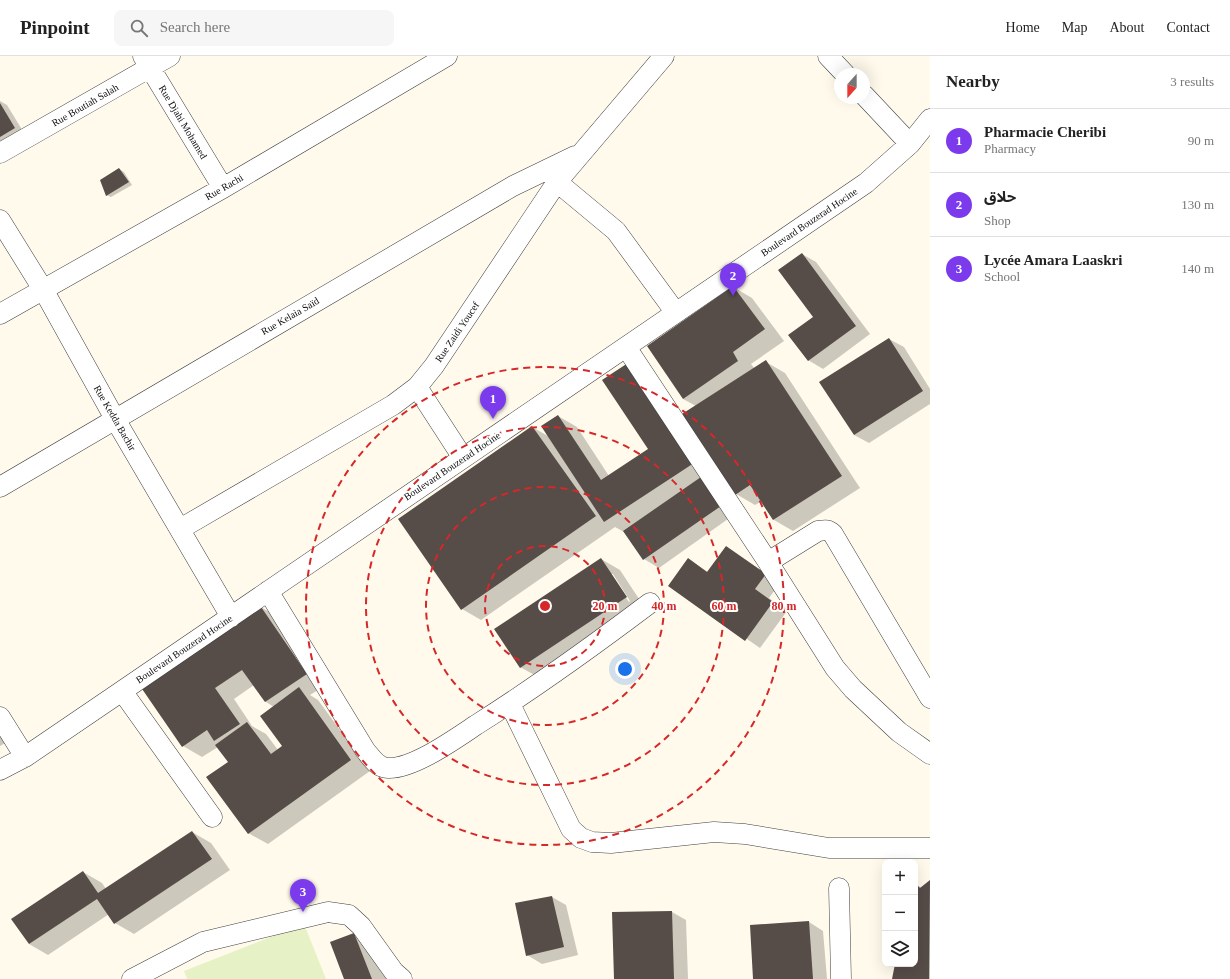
<!DOCTYPE html>
<html lang="en">
<head>
<meta charset="utf-8">
<style>
	:root { --surface:#fff; --page:#f6f6f6; --text:#222; --muted:#767676; --line:#e0e0e0; --accent:#7c3aed }
	body { margin:0; font-family:"Times New Roman","Noto Sans Arabic",serif; background:var(--page); color:var(--text) }
	.controls { position:absolute; right:12px; bottom:12px; display:grid; overflow:hidden; border-radius:8px; box-shadow:0 4px 16px #0002 }
	.controls button { width:36px; height:36px; display:grid; place-items:center; padding:0; border:0; border-bottom:1px solid var(--line); background:var(--surface); color:var(--text); font:20px sans-serif }
	.compass { position:absolute; left:834px; top:12px; width:36px; height:36px; border-radius:50%; background:var(--surface); box-shadow:0 4px 16px #0002; rotate:201deg }
	.you { position:absolute; left:625px; top:613px; width:14px; height:14px; margin:-10px; border:3px solid #fff; border-radius:50%; background:#1a73e8; box-shadow:0 0 0 6px #1a73e833 }
	.badge { display:grid; place-items:center; width:26px; height:26px; border-radius:50%; background:var(--accent); color:#fff; font-size:13px; font-weight:700 }
	.pin { position:absolute; translate:-50% -33px; filter:drop-shadow(0 1px 2px #0008) }
	.pin::after { content:''; position:absolute; top:21px; width:14px; height:12px; background:inherit; clip-path:polygon(0 0,100% 0,50% 100%) }
	.list { margin:0; padding:0; list-style:none }
	h2 { display:flex; justify-content:space-between; align-items:center; height:52px; margin:0; padding:0 16px; font-size:17px }
	h2 small { font-size:13px; font-weight:400; color:var(--muted) }
	.list li { display:grid; grid-template-columns:26px 1fr auto; gap:12px; align-items:center; box-sizing:border-box; height:64px; padding:0 16px; border-top:1px solid var(--line) }
	.list b { display:block; font-size:15px; white-space:nowrap }
	.list p { margin:0; font-size:13px; white-space:nowrap; color:var(--muted) }
	.list em { font-size:13px; font-style:normal; color:var(--muted) }
	.icon { flex:none; width:22px; height:22px; fill:none; stroke:currentColor; stroke-width:2; stroke-linecap:round; stroke-linejoin:round }
	.map { position:relative; flex:none; width:930px; height:923px; overflow:hidden }
	header { display:flex; align-items:center; gap:24px; box-sizing:border-box; height:56px; padding:0 20px; background:var(--surface); border-bottom:1px solid var(--line) }
	header strong { font-size:19px }
	nav { display:flex; gap:22px; margin-inline-start:auto; font-size:14px }
	.search { width:280px; height:36px; background:var(--page); display:flex; align-items:center; gap:10px; box-sizing:border-box; padding:0 14px; border-radius:8px; color:var(--muted); font-size:15px }
	main { display:flex }
	aside { flex:1; background:var(--surface) }
	.map>svg:first-child { display:block }
	.pitch { fill:#e6f2c6 }
	.shadow { fill:#0003; fill-rule:evenodd }
	.building { fill:#564c48 }
	.lines { fill:none; stroke-linecap:round; stroke-linejoin:round }
	.minor-casing { stroke:#3f3f3f; stroke-width:21 }
	.minor { stroke:#fff; stroke-width:20 }
	.ring { fill:none; stroke:#d62828; stroke-width:2; stroke-dasharray:7 5 }
	.labels { text-anchor:middle; dominant-baseline:central; stroke-width:4; stroke-linejoin:round; paint-order:stroke }
	.street-label { font-size:10px; fill:#0c0c0c; stroke:#fff }
	.centre { fill:#d62828; stroke:#fff; stroke-width:2 }
	.ring-label { font-size:12px; text-anchor:middle; font-weight:bold; fill:#d62828; stroke:#fff; stroke-width:4; stroke-linejoin:round; paint-order:stroke }
</style>
</head>
<body>
<header>
<strong>Pinpoint</strong>
<div class="search"><svg class="icon" aria-label="search" viewBox="0 0 24 24"><circle cx="10" cy="10" r="6"/><path d="M15 15l6 6"/></svg>Search here</div>
<nav><a>Home</a><a>Map</a><a>About</a><a>Contact</a></nav>
</header>
<main>
<div class="map">
<svg width="930" height="923" viewBox="0 0 930 923">
	<rect width="100%" height="100%" fill="#fffaec"/>
	<path class="pitch" d="M304 868 326 923H187L184 915Z"/>
	<path class="shadow" d="M0 45 7 49 24 77 0 92Z
		M119 113 124 116 132 129 111 141 106 139Z
		M802 198 816 206 870 278 823 313 808 304 814 261Z
		M733 231 752 242 784 285 751 308 755 313 766 306 785 317 860 432 793 475 774 464 762 445 755 449 736 438 696 350 683 343Z
		M889 283 904 291 930 333V348L869 387 854 379Z
		M647 319 735 458 659 512 644 503 624 476 615 471 481 564 462 553 532 371 548 380 558 360 577 371 609 420 649 393Z
		M726 491 780 527 769 542 787 555 760 592 670 530 688 503 708 516Z
		M601 503 620 514 645 552 540 622 520 611ZM610 518H613L630 545 629 546Z
		M259 550 278 561 326 629 310 639 318 644 370 715 268 788 248 777 229 706 218 691 202 701 183 690ZM254 629 266 646 274 651 283 690 278 694 266 678 252 670 234 643Z
		M0 671 9 685 0 690Z
		M192 776 211 787 230 814 134 878 115 867 109 858 48 899 29 888 83 816 102 827 106 833Z
		M930 826V923H893L896 908H915V828L922 832Z
		M552 841 566 849 578 899 542 908 527 899Z
		M672 856 686 864 688 923H615Z
		M809 866 823 875 827 923H754Z
		M354 878 373 889 386 923H345Z"/>
	<path class="building" d="M0 47 15 72 0 81Z
		M119 112 129 126 106 140 100 124Z
		M802 197 856 270 808 305 788 279 813 261 778 214Z
		M733 230 765 273 733 296 738 305 683 343 647 290Z
		M889 282 923 335 854 379 819 326Z
		M766 304 842 420 773 464 750 429 735 439 682 358Z
		M628 307 694 407 604 466 541 370 558 359 601 424 648 393 602 324Z
		M532 370 596 460 461 554 398 463Z
		M701 421 721 450 643 504 623 475Z
		M726 490 766 518 755 533 773 546 745 585 668 530 688 502 707 516Z
		M601 502 627 541 520 612 494 573Z
		M259 548 307 618 265 646 242 614 215 632 240 668 214 685 207 674 182 691 140 630Z
		M299 631 351 704 248 778 206 721 228 706 215 689 247 666 271 698 282 690 260 660Z
		M192 775 212 803 114 868 97 843 29 888 11 863 83 815 98 837Z
		M930 824 929 923H892L895 908H915V827L920 832Z
		M552 840 564 891 526 900 515 847Z
		M672 855 674 923H614L612 856Z
		M809 865 813 923H753L750 869Z
		M354 877 372 923H344L330 886Z"/>
	<g class="lines">
		<g class="minor-casing">
			<path id="minor" d="M143 0 223 132
				M828 0 845 18
				M864 39 910 88
				M0 97 170 0
				M557 126 616 175 676 257
				M0 164 44 235 115 363 231 561
				M0 258 223 132 447 0
				M626 291 768 506 835 612 853 633 899 676 930 698
				M417 331 463 402
				M0 431 513 130 575 100
				M180 473 393 349 417 331 434 310 557 126 664 0
				M768 506 818 475C825 474 828 473 833 478L930 642
				M268 535 365 694C371 701 377 712 388 712 413 713 455 683 476 669 536 631 593 590 650 547
				M122 635 212 761
				M510 648 571 773 581 782 592 786 611 787 714 776 745 778 829 792H930
				M0 661 25 701
				M0 714 25 701 122 635 866 127 910 88 930 63
				M839 832 841 923
				M132 923 203 886 328 856 349 859 361 870 394 916 402 923"/>
		</g>
		<use href="#minor" class="minor"/>
	</g>
	<g class="ring">
		<circle cx="545" cy="550" r="60"/>
		<circle cx="545" cy="550" r="119"/>
		<circle cx="545" cy="550" r="179"/>
		<circle cx="545" cy="550" r="239"/>
	</g>
	<g class="labels">
		<g class="street-label">
			<text transform="translate(85 49) rotate(-30)">Rue Boutiah Salah</text>
			<text transform="translate(183 66) rotate(59)">Rue Djahi Mohamed</text>
			<text transform="translate(224 131) rotate(-30)">Rue Rachi</text>
			<text transform="translate(809 166) rotate(-34)">Boulevard Bouzerad Hocine</text>
			<text transform="translate(290 260) rotate(-30)">Rue Kelaia Saïd</text>
			<text transform="translate(457 276) rotate(-56)">Rue Zaidi Youcef</text>
			<text transform="translate(115 362) rotate(60)">Rue Kedda Bachir</text>
			<text transform="translate(452 410) rotate(-34)">Boulevard Bouzerad Hocine</text>
			<text transform="translate(184 593) rotate(-34)">Boulevard Bouzerad Hocine</text>
		</g>
	</g>
	<circle cx="545" cy="550" r="6" class="centre"/>
	<g class="ring-label">
		<text x="605" y="554">20 m</text>
		<text x="664" y="554">40 m</text>
		<text x="724" y="554">60 m</text>
		<text x="784" y="554">80 m</text>
	</g>
</svg>
<div class="controls">
<button>+</button>
<button>−</button>
<button><svg class="icon" aria-label="layers" viewBox="0 0 24 24"><path d="M12 4l9 5-9 5-9-5zM3 14l9 5 9-5"/></svg></button>
</div>
<svg class="compass" viewBox="-18 -18 36 36"><path d="M0-13l5 13h-10z" fill="#e53935"/><path d="M0 13l5-13h-10z" fill="#767676"/></svg>
<div class="you"></div>
<div class="pin badge" style="left:493px;top:363px">1</div>
<div class="pin badge" style="left:733px;top:240px">2</div>
<div class="pin badge" style="left:303px;top:856px">3</div>
</div>
<aside>
<h2>Nearby<small>3 results</small></h2>
<ul class="list">
<li><span class="badge">1</span><div><b>Pharmacie Cheribi</b><p>Pharmacy</p></div><em>90 m</em></li>
<li><span class="badge">2</span><div><b>حلاق</b><p>Shop</p></div><em>130 m</em></li>
<li><span class="badge">3</span><div><b>Lycée Amara Laaskri</b><p>School</p></div><em>140 m</em></li>
</ul>
</aside>
</main>
</body>
</html>
